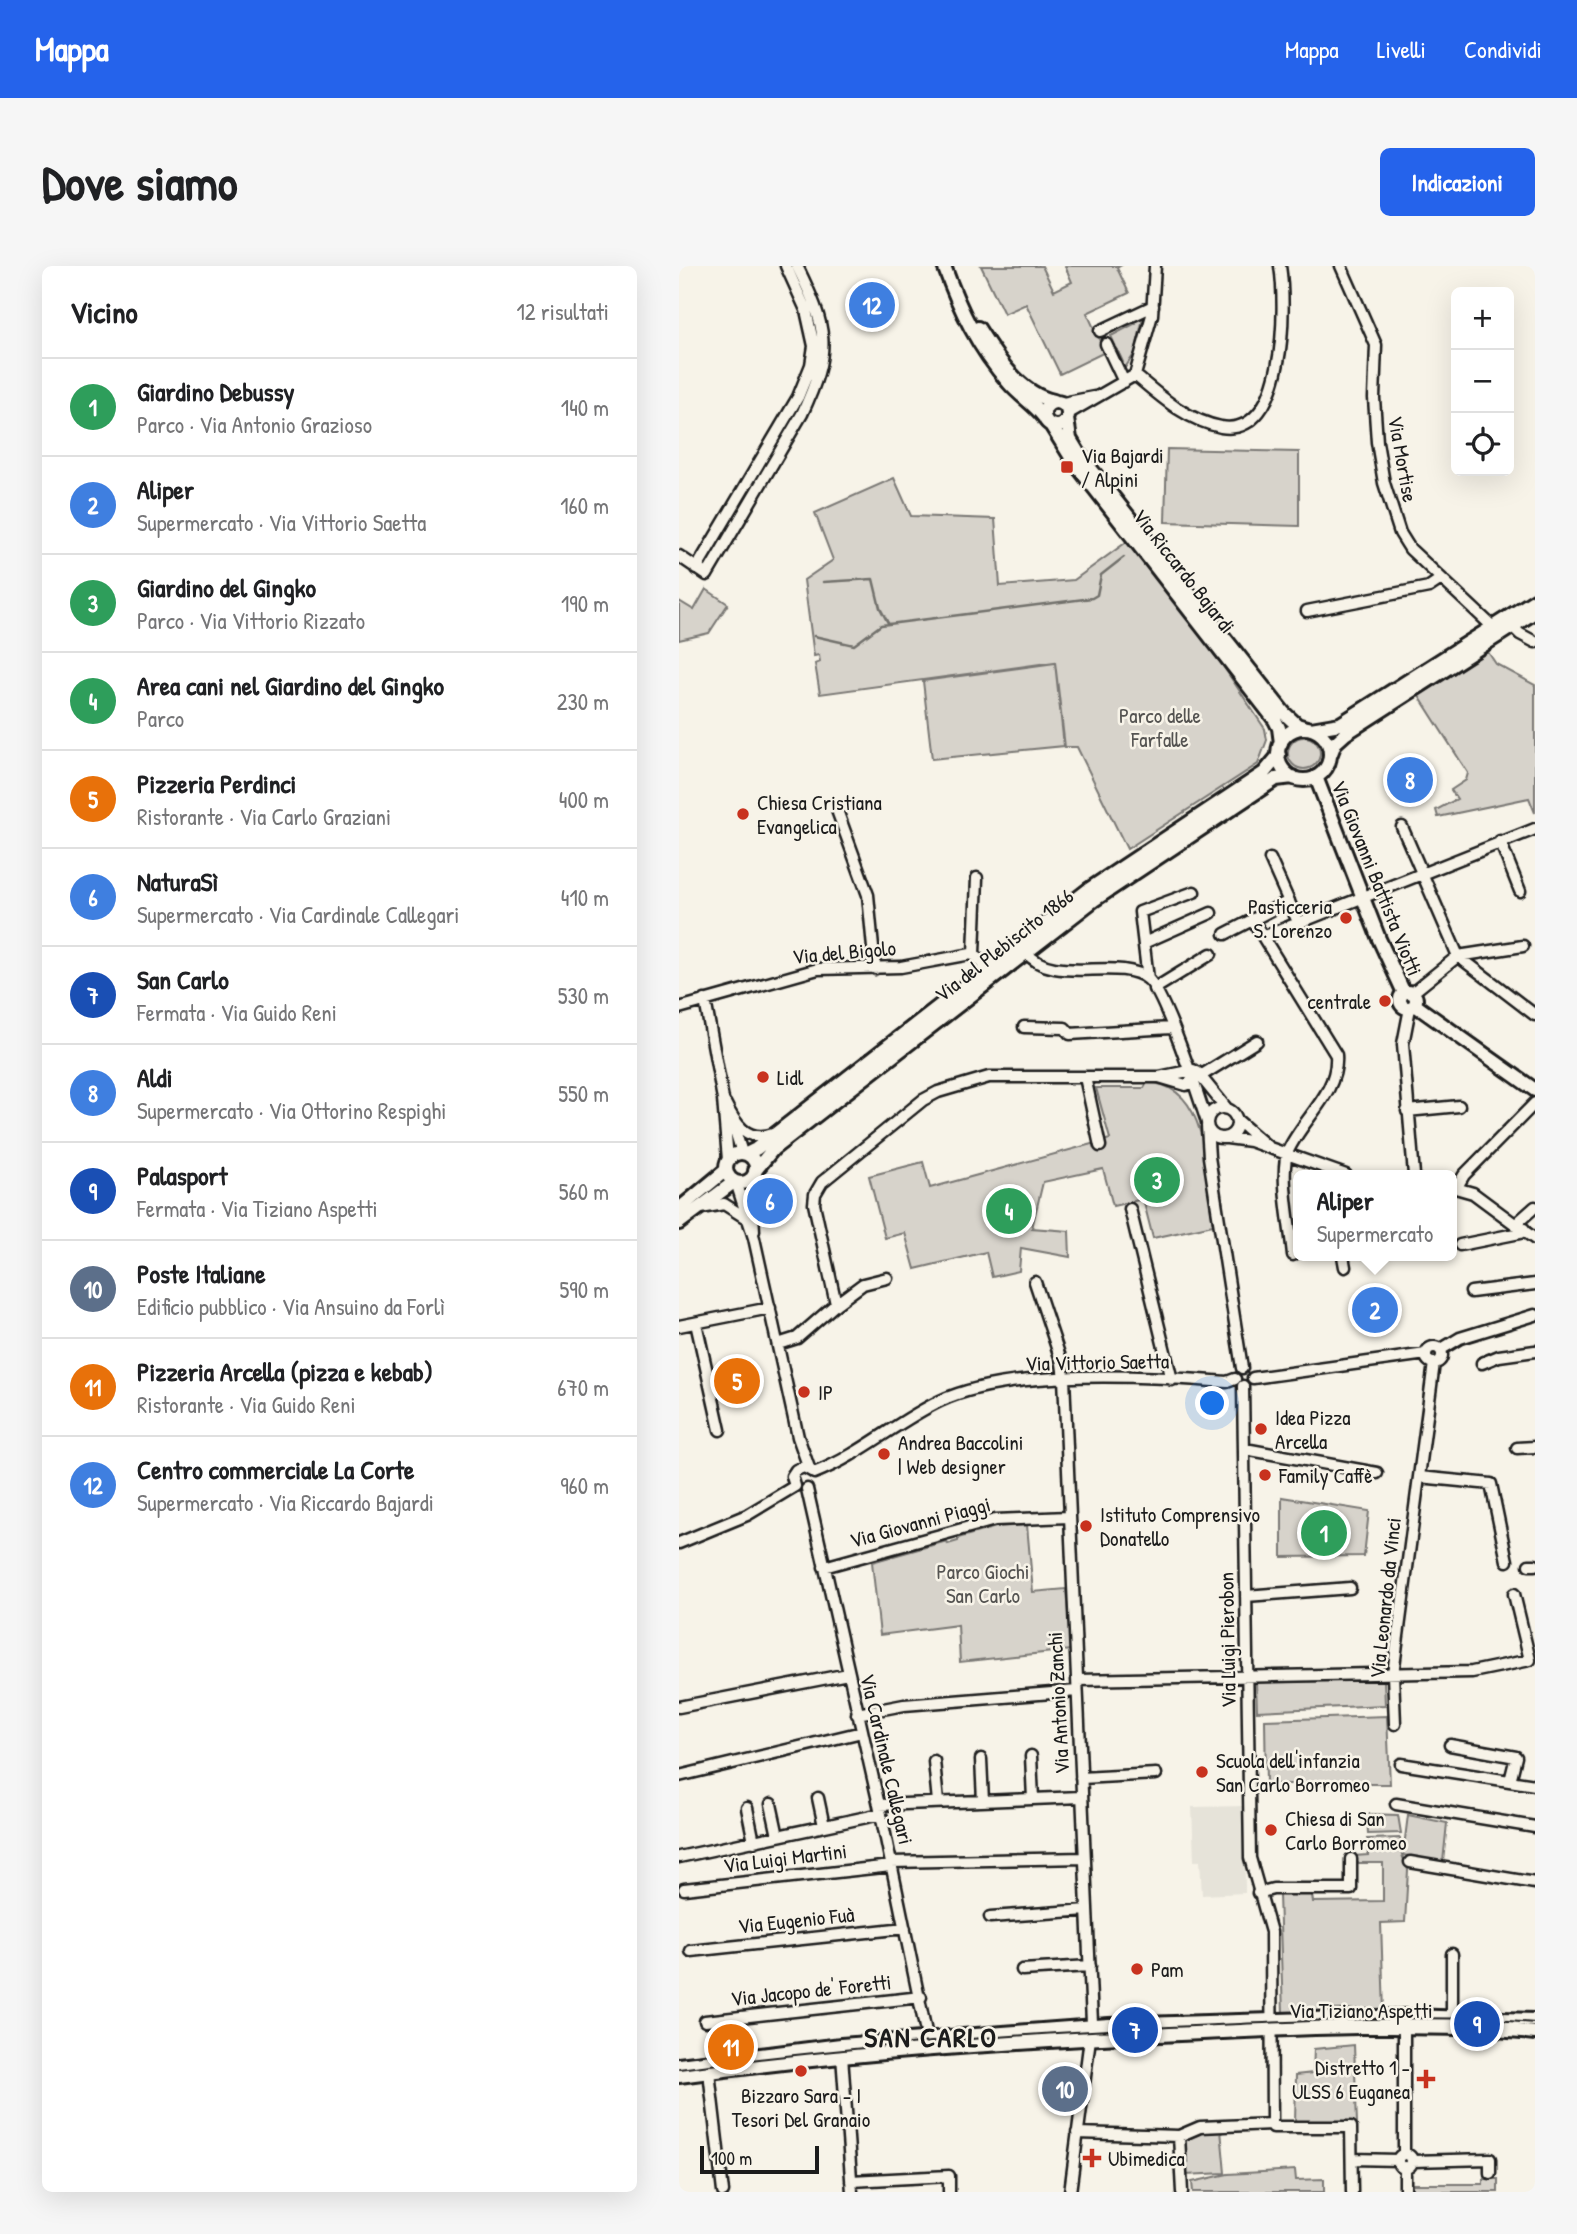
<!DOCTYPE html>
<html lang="it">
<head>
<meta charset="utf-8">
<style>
	:root { --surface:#fff; --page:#f6f6f6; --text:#202124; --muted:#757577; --line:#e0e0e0; --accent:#2563eb }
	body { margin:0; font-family:"Patrick Hand",sans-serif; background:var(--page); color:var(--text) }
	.controls { position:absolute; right:21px; top:21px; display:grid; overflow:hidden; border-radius:10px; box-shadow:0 7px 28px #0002 }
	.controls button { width:63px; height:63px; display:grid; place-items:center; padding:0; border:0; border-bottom:2px solid var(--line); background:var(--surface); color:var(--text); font:35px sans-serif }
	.scale { position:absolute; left:21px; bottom:18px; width:119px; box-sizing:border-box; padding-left:7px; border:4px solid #1c1c1c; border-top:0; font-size:19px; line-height:24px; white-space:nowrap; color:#1c1c1c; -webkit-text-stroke:5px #f7f3e8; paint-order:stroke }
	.you { position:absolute; left:534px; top:1138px; width:24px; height:24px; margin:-18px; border:5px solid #fff; border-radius:50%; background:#1a73e8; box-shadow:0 0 0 10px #1a73e833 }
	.badge { display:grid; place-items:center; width:46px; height:46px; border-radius:50%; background:var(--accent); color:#fff; font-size:23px; font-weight:700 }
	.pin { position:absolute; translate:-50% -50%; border:4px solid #fff; box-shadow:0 2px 7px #0006 }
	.popup { position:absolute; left:614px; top:904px; width:164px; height:91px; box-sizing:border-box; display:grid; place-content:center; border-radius:10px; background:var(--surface); filter:drop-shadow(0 2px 5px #0005); font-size:23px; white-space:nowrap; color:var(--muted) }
	.popup b { font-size:26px; color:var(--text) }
	.popup::after { content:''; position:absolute; left:50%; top:100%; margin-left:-14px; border:14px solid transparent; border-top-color:var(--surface) }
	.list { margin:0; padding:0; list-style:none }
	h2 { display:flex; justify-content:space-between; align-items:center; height:91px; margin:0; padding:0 28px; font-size:30px }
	h2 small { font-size:23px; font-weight:400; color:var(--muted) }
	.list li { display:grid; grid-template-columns:46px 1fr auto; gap:21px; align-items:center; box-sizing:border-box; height:98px; padding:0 28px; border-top:2px solid var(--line) }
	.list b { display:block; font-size:26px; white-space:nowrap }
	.list p { margin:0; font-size:23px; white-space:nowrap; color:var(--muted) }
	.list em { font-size:23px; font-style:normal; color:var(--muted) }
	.icon { flex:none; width:38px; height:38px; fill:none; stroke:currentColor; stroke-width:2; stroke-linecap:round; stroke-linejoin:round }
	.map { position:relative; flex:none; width:856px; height:1926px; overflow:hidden; border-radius:10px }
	header { display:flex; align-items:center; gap:42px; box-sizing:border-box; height:98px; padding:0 35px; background:var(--accent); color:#fff }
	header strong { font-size:33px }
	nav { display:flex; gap:38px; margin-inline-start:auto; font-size:24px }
	.intro { display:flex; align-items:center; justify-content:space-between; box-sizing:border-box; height:168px; padding:0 42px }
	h1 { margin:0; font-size:49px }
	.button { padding:18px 32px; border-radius:10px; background:var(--accent); color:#fff; font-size:24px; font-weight:700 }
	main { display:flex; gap:42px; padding:0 42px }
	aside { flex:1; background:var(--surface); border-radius:10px; box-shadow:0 7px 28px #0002 }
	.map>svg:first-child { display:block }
	.built { fill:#e6e3d9 }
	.green { fill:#d7d3cb; stroke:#7a7874; stroke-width:2 }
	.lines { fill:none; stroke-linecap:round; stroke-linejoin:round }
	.stream { stroke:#72716c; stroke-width:2.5 }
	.minor-casing { stroke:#1c1c1c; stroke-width:15 }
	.tertiary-casing { stroke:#1c1c1c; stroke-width:18 }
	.secondary-casing { stroke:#1c1c1c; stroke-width:18 }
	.minor { stroke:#f7f3e8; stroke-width:10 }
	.tertiary { stroke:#f7f3e8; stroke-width:12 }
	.secondary { stroke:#f7f3e8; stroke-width:12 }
	.tram { stroke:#1c1c1c; stroke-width:2 }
	.poi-dot { fill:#c8321e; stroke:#f7f3e8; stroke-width:2.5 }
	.labels { text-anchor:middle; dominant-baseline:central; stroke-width:5; stroke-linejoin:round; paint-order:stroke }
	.poi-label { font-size:21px; fill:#1c1c1c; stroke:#f7f3e8; text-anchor:start }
	.street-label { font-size:21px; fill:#1c1c1c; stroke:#f7f3e8 }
	.park-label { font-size:21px; fill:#545351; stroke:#f7f3e8 }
	.district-label { font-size:28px; font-weight:bold; letter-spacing:2px; fill:#1c1c1c; stroke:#f7f3e8 }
</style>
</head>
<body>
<header>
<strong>Mappa</strong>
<nav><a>Mappa</a><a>Livelli</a><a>Condividi</a></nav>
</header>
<div class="intro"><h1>Dove siamo</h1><a class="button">Indicazioni</a></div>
<main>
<aside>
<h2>Vicino<small>12 risultati</small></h2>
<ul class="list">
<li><span class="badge" style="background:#2e9e5b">1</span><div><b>Giardino Debussy</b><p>Parco · Via Antonio Grazioso</p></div><em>140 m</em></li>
<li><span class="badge" style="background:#3f7fe0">2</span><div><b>Aliper</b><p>Supermercato · Via Vittorio Saetta</p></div><em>160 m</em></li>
<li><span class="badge" style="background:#2e9e5b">3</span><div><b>Giardino del Gingko</b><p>Parco · Via Vittorio Rizzato</p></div><em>190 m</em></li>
<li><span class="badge" style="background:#2e9e5b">4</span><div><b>Area cani nel Giardino del Gingko</b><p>Parco</p></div><em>230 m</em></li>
<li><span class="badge" style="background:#e8710a">5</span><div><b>Pizzeria Perdinci</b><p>Ristorante · Via Carlo Graziani</p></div><em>400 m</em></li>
<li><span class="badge" style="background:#3f7fe0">6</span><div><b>NaturaSì</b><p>Supermercato · Via Cardinale Callegari</p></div><em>410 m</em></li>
<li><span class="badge" style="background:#1a4fb4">7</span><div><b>San Carlo</b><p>Fermata · Via Guido Reni</p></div><em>530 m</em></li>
<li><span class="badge" style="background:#3f7fe0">8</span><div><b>Aldi</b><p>Supermercato · Via Ottorino Respighi</p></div><em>550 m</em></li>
<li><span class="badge" style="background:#1a4fb4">9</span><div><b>Palasport</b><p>Fermata · Via Tiziano Aspetti</p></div><em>560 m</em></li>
<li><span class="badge" style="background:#5c6f8a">10</span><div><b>Poste Italiane</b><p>Edificio pubblico · Via Ansuino da Forlì</p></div><em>590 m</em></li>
<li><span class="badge" style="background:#e8710a">11</span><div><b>Pizzeria Arcella (pizza e kebab)</b><p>Ristorante · Via Guido Reni</p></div><em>670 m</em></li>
<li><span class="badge" style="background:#3f7fe0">12</span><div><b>Centro commerciale La Corte</b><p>Supermercato · Via Riccardo Bajardi</p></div><em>960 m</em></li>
</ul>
</aside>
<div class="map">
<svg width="856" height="1926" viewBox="0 0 856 1926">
	<rect width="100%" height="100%" fill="#f7f3e8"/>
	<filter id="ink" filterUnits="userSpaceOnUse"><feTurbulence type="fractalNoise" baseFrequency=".0143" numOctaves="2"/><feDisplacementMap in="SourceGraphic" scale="14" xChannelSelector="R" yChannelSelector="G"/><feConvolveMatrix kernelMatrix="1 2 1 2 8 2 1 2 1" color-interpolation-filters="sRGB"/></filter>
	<g filter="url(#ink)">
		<path class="built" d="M565 1540 566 1627 523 1629 521 1595H515L513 1541Z"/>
		<path class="green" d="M302 0H363L375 25 393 16 386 0H441L438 2 450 27 408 47 426 86 381 108 347 38 325 48Z
			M465 48 456 87 443 106 440 100 444 96 432 70 457 57 455 52Z
			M488 183 620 186V260L486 256Z
			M215 212 232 250 316 253 321 320 395 314 449 275 544 400 586 463 588 474 579 498 448 583 398 481H386L376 396 141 428 136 398 141 396 140 389 135 390 125 314 154 294 136 247Z
			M27 323 49 338 30 367 0 374V335L15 344Z
			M809 386 817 398 856 419V547L850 532 759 551 757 544 778 533 772 524 787 514 789 507 740 430Z
			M376 397 385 480 253 493 244 415Z
			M609 487a16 16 0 1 1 32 0a16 16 0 1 1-32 0Z
			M468 817C532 817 527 912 534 959L474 972 464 933 434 940 424 903 364 916 353 962 390 965 391 991 342 982 340 1005 313 1011 307 986 236 1003 226 967 206 972 190 910 244 896 251 922 431 873 417 822H465Z
			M603 1231 690 1245 685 1290 603 1291Z
			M348 1259 354 1326 387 1323 392 1384 281 1396 279 1359 201 1369 193 1296 268 1275 269 1278 279 1275V1272L317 1261Z
			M705 1414 706 1439 578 1445 577 1416Z
			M708 1450 711 1518H587L586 1454Z
			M688 1548 719 1549 722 1567 689 1568Z
			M729 1549 768 1557 764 1596 724 1589Z
			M721 1572 723 1589 729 1604 726 1656 702 1657 705 1746 604 1747 600 1629H633L634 1636 704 1635V1597H675V1590L689 1589 688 1573Z
			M675 1779 678 1857 616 1858 617 1809 634 1807 635 1783Z
			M520 1864H542L546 1907 506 1909 504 1872Z
			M616 1904 617 1914 645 1913V1926H514L513 1916 549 1908Z
			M804 1913H819V1926H733V1918H804Z"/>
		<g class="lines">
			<path class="stream" d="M144 316 194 313 201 342 209 357
				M135 370 175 379 202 359 413 332 418 329 422 309 445 291"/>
			<g class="minor-casing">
				<path id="minor" d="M662 0 697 79 695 132 698 176 705 217 721 267 731 283 814 361
					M421 65 474 40
					M427 78 445 116
					M456 109C482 131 507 154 542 161 608 172 607 39 601 0
					M384 137 415 131
					M390 147 456 109 473 49 476 0
					M0 290 28 309 123 148C153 83 149 63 118 0
					M17 303 119 131 132 99 135 80 127 44 107 0
					M628 345 750 321 762 313
					M834 361 841 368 856 376
					M159 547 189 629 196 703
					M723 561 779 690 856 749
					M821 575 841 625
					M591 593 619 656
					M573 653 657 789C660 827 623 853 609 885 600 908 612 964 614 989
					M546 668 610 635
					M584 671 856 563
					M467 676 532 647
					M347 686C374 721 439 689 469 713 485 726 520 831 528 856
					M295 688 298 612
					M469 713 461 646 515 626
					M475 723 532 688
					M733 727 779 690 844 680
					M26 734 44 833 49 894
					M0 742 139 703 222 701 292 688 298 691 308 703
					M731 742 724 778 735 909
					M345 761 386 762 391 768 492 762
					M518 806 548 843
					M406 811 421 880
					M480 811 514 804
					M46 837C56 858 68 877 94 868
					M528 857a15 15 0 1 1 30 0a15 15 0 1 1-30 0Z
					M728 845 780 840
					M558 854 588 880
					M54 858 63 887
					M528 860 530 891 563 1102
					M548 872 571 875 667 909
					M72 913 75 965
					M57 916 75 972 119 1171 130 1202
					M773 921 794 927 856 973
					M778 921 785 909 856 837
					M22 942 45 938 67 952
					M451 943 493 1114
					M838 957 856 941
					M781 979 841 967 845 963
					M664 990 666 1001
					M356 1016 383 1097 385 1112 413 1757 391 1926
					M792 1026 856 1018
					M157 1038 184 1018 208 1012
					M17 1057 41 1164
					M0 1060 91 1042
					M99 1078 118 1072 157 1038 135 938 136 928 143 916 244 834 259 826 310 811H480L507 819 578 775
					M747 1089a8 8 0 1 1 16 0a8 8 0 1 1-16 0Z
					M761 1084 781 1072 856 1049
					M803 1097 820 1090 856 1085
					M574 1112 747 1088
					M838 1182 856 1181
					M566 1183 698 1207
					M135 1207C180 1190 217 1156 261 1135 331 1102 469 1110 548 1116L556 1113
					M740 1211 812 1218 828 1295
					M116 1220 113 1210 117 1204 125 1201 134 1206
					M128 1223 200 1539 248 1771
					M0 1277 68 1249 116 1220
					M850 1299H856
					M145 1301 316 1254 389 1251
					M567 1330 671 1322
					M398 1414 793 1406 851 1394 835 1328
					M0 1441 169 1408
					M178 1448 225 1439 398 1425
					M716 1458 714 1408 755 1097
					M771 1479 837 1491 831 1515
					M352 1490 354 1533
					M302 1493 304 1535
					M255 1495 259 1536
					M722 1498 856 1519
					M0 1510 183 1466
					M402 1512 477 1508
					M139 1532 145 1560
					M92 1538 99 1570
					M717 1538 856 1561
					M200 1539 402 1531
					M68 1542 75 1576
					M0 1591 202 1548
					M212 1596 406 1592
					M731 1596 856 1617
					M5 1623 212 1600
					M579 1627 594 1623H672V1593
					M311 1651 408 1644
					M12 1685 226 1662
					M343 1704 411 1700
					M773 1751V1688
					M26 1755 242 1731
					M725 1762V1888
					M163 1790 173 1926
					M30 1806 44 1926
					M594 1861H672L673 1926
					M398 1867 500 1870 521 1861 593 1858 592 1666 571 1592 564 1120
					M500 1870 503 1926
					M719 1895a7 7 0 1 1 14 0a7 7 0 1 1-14 0Z
					M673 1893 719 1894
					M733 1895 811 1893V1907
					M172 1915 270 1910V1926
					M726 1926V1901"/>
			</g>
			<g class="tertiary-casing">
				<path id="tertiary" d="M265 0C281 44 299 82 330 117 341 130 355 138 365 151
					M299 62C316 89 341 129 375 135
					M365 148a12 12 0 1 1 24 0a12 12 0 1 1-24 0Z
					M388 153 391 173 400 188 605 447 618 459 628 462
					M372 159 395 196 596 454 600 462 602 477
					M637 511 700 673 725 727
					M721 734a8 8 0 1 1 16 0a8 8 0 1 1-16 0Z
					M736 739 856 824
					M0 1799 162 1779 430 1759 728 1750 856 1754
					M0 1810C167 1787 333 1776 501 1768 617 1762 741 1756 856 1767"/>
			</g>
			<g class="secondary-casing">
				<path id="secondary" d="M599 488a26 26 0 1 1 52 0a26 26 0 1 1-52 0Z
					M632 463 661 458 856 334
					M651 490 656 477 666 468 856 346
					M47 902a15 15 0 1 1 30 0a15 15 0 1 1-30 0Z
					M67 888 77 883 409 624 585 507 600 489
					M76 905 94 883 415 634 597 513 614 511
					M0 943 47 904
					M0 957 55 916"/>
			</g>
			<use href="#minor" class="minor"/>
			<use href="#tertiary" class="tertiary"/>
			<use href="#secondary" class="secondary"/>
			<path class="tram" d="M0 1803C179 1779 358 1766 538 1759 643 1755 751 1747 856 1757"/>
		</g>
	</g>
	<g class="poi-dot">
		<rect x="381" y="194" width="14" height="14" rx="3.5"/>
		<circle cx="64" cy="548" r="7"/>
		<circle cx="667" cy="652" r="7"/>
		<circle cx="706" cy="735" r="7"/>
		<circle cx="84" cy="811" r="7"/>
		<circle cx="125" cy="1126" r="7"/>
		<circle cx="582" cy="1163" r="7"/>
		<circle cx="205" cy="1188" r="7"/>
		<circle cx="586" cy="1209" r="7"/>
		<circle cx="407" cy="1260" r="7"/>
		<circle cx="523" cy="1506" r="7"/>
		<circle cx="592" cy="1564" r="7"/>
		<circle cx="458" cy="1703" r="7"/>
		<circle cx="122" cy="1805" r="7"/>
		<path d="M743.5 1802.5h7v7h7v7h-7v7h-7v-7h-7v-7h7z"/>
		<path d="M409.5 1881.5h7v7h7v7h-7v7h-7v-7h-7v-7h7z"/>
	</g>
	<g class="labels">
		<g class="poi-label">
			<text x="402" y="189">Via Bajardi<tspan x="402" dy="24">/ Alpini</tspan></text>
			<text x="78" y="536">Chiesa Cristiana<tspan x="78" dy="24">Evangelica</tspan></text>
			<text x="653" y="640" text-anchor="end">Pasticceria<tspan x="653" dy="24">S. Lorenzo</tspan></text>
			<text x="692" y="735" text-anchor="end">centrale</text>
			<text x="98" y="811">Lidl</text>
			<text x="139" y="1126">IP</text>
			<text x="596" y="1151">Idea Pizza<tspan x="596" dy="24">Arcella</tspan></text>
			<text x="219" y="1176">Andrea Baccolini<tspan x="219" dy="24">| Web designer</tspan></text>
			<text x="600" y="1209">Family Caffè</text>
			<text x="421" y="1248">Istituto Comprensivo<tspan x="421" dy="24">Donatello</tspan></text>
			<text x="537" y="1494">Scuola dell'infanzia<tspan x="537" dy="24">San Carlo Borromeo</tspan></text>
			<text x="606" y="1552">Chiesa di San<tspan x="606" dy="24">Carlo Borromeo</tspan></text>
			<text x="472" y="1703">Pam</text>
			<text x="731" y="1801" text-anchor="end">Distretto 1 -<tspan x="731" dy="24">ULSS 6 Euganea</tspan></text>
			<text x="122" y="1829" text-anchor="middle">Bizzaro Sara - I<tspan x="122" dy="24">Tesori Del Granaio</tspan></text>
			<text x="429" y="1892">Ubimedica</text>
		</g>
		<g class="street-label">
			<text transform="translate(724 193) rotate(80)">Via Mortise</text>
			<text transform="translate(505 305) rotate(52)">Via Riccardo Bajardi</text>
			<text transform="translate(698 612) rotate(68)">Via Giovanni Battista Viotti</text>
			<text transform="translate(325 679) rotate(-38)">Via del Plebiscito 1866</text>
			<text transform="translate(165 686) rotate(-5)">Via del Bigolo</text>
			<text transform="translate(418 1096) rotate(-1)">Via Vittorio Saetta</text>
			<text transform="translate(241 1256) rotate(-15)">Via Giovanni Piaggi</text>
			<text transform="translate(706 1332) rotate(-84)">Via Leonardo da Vinci</text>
			<text transform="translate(548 1374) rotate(-91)">Via Luigi Pierobon</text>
			<text transform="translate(379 1437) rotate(-93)">Via Antonio Zanchi</text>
			<text transform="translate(208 1493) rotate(77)">Via Cardinale Callegari</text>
			<text transform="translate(106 1592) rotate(-7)">Via Luigi Martini</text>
			<text transform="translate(117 1654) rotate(-6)">Via Eugenio Fuà</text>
			<text transform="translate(132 1724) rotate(-6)">Via Jacopo de' Foretti</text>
			<text x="682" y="1744">Via Tiziano Aspetti</text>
		</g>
		<g class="park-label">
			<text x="481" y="449">Parco delle<tspan x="481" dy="24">Farfalle</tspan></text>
			<text x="304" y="1305">Parco Giochi<tspan x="304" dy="24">San Carlo</tspan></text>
		</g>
		<g class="district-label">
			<text x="252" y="1771">SAN CARLO</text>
		</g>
	</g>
</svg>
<div class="controls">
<button>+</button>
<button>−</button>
<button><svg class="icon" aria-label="locate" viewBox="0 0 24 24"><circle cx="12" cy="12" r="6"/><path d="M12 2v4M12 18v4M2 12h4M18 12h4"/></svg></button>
</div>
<div class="scale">100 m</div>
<div class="you"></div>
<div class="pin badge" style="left:645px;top:1267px;background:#2e9e5b">1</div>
<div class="pin badge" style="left:696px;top:1044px;background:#3f7fe0">2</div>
<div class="popup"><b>Aliper</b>Supermercato</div>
<div class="pin badge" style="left:478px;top:914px;background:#2e9e5b">3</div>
<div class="pin badge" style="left:330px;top:945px;background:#2e9e5b">4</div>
<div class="pin badge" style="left:58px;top:1115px;background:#e8710a">5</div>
<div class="pin badge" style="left:91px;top:935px;background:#3f7fe0">6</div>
<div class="pin badge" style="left:456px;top:1764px;background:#1a4fb4">7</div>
<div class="pin badge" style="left:731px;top:514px;background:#3f7fe0">8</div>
<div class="pin badge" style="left:798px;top:1758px;background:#1a4fb4">9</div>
<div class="pin badge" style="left:386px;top:1823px;background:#5c6f8a">10</div>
<div class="pin badge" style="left:52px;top:1781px;background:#e8710a">11</div>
<div class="pin badge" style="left:193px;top:39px;background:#3f7fe0">12</div>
</div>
</main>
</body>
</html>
